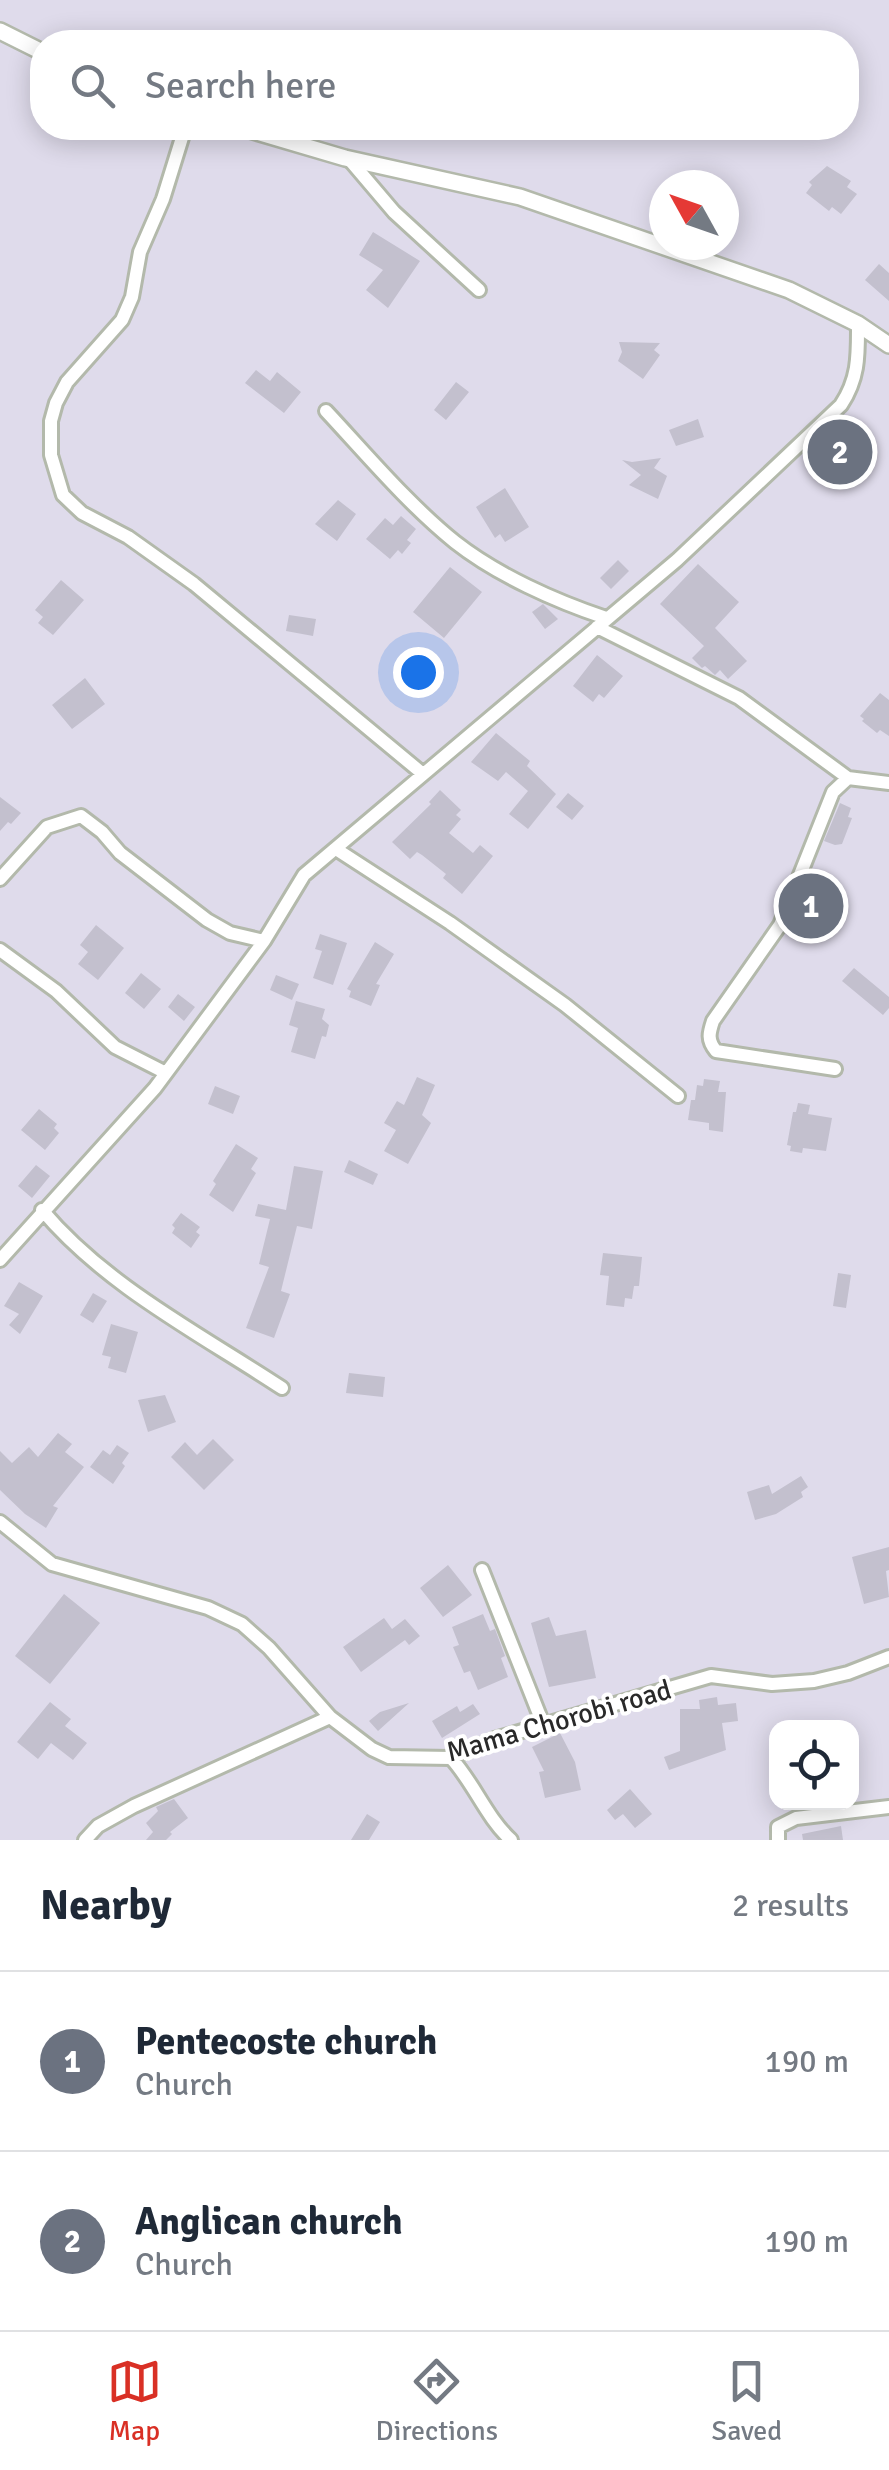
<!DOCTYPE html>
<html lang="en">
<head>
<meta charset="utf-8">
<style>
	:root { --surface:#fff; --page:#f6f6f7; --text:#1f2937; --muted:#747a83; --line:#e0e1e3; --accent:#d93025 }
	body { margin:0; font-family:Signika,sans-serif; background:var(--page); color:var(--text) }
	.controls { position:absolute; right:30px; bottom:30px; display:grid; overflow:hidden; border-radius:20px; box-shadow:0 5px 25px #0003 }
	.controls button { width:90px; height:90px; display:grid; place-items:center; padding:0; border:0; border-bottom:2px solid var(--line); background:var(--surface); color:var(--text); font:50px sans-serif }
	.compass { position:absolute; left:649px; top:170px; width:90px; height:90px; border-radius:50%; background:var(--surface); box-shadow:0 5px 25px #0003; rotate:310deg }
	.you { position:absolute; left:418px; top:672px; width:35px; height:35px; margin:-25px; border:8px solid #fff; border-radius:50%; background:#1a73e8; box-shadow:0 0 0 15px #1a73e833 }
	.badge { display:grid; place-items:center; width:65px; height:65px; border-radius:50%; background:var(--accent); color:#fff; font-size:32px; font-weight:700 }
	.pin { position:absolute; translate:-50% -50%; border:5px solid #fff; box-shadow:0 2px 10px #0006 }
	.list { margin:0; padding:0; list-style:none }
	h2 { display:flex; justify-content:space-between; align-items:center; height:130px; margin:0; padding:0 40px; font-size:42px }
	h2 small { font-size:32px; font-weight:400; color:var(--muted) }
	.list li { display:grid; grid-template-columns:65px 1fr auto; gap:30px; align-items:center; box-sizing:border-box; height:180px; padding:0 40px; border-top:2px solid var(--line) }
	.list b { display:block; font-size:38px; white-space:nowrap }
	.list p { margin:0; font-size:32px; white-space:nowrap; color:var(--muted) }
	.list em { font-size:32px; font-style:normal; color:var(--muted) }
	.icon { flex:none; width:55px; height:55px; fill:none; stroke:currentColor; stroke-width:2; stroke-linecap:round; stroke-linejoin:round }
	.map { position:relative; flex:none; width:889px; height:1840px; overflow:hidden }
	.search { position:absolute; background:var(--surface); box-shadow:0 5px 25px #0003; left:30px; right:30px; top:30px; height:110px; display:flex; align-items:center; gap:25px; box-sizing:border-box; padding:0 35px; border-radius:40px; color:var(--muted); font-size:38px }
	.sheet { height:490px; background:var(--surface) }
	nav { display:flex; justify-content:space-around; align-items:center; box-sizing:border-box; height:140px; border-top:2px solid var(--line); background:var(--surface); font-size:28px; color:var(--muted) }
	nav a { display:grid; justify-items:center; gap:5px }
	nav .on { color:var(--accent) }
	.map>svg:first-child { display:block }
	.building { fill:#c3c0ce }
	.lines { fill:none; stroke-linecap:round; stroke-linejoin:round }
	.minor-casing { stroke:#b3b9ab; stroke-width:18 }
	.tertiary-casing { stroke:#b3b9ab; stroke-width:20 }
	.minor { stroke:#fff; stroke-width:12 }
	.tertiary { stroke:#fff; stroke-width:15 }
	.labels { text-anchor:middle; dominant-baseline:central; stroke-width:8; stroke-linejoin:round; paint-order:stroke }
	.street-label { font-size:28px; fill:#292929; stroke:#fff }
</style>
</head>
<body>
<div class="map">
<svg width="889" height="1840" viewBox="0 0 889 1840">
	<rect width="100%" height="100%" fill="#dfdbeb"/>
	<path class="building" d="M827 166 851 181 847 187 857 194 841 214 832 207 829 211 806 193 812 185 809 182Z
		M373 232 420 261 388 308 366 290 383 270 359 255Z
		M879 264 889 273V301L865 280Z
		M619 342 660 343 654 350 660 355 643 379 618 361 622 352Z
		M256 370 270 381 277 372 301 392 284 413 245 383Z
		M456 382 469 392 446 420 434 410Z
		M698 419 704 437 676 446 669 430Z
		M661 458 654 468 667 476 658 499 629 485 641 475 622 460 632 462Z
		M505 488 529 527 505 542 500 534 495 538 476 507Z
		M338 500 356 514 337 541 315 524Z
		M401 516 416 529 407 540 411 543 402 554 398 550 390 559 366 539 385 518 393 525Z
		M618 560 629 571 611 589 600 578Z
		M698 564 739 602 715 628 747 661 728 679 720 670 715 675 705 666 702 668 692 658 704 646 660 604Z
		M450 567 482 592 444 638 413 612Z
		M61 580 84 600 53 635 38 623 43 617 35 610Z
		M543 604 558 619 545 629 532 612Z
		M289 615 316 619 313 636 286 631Z
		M597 655 623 676 604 698 599 694 593 702 573 686Z
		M85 678 105 704 72 729 52 705Z
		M880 693 889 700V736L880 730 877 733 862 721 864 719 860 716Z
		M496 733 530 761 527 766 556 794 528 829 509 814 528 791 506 772 498 781 471 762Z
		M440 790 461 810 456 815 461 819 449 833 473 853 480 845 493 856 462 894 443 878 446 874 422 855 417 852 410 859 392 842 431 804 429 802Z
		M568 793 584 806 572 820 556 807Z
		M0 797 21 813 11 824 8 822 0 831Z
		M840 803 851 808 848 817 852 818 842 844 835 845 824 841Z
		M819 886 833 891 829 902 846 907 839 927 835 926 831 938 798 927 804 912 810 914Z
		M96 925 124 948 98 980 78 964 88 952 80 945Z
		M320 934 347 943 333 985 313 978 322 951 315 949Z
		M375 942 394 954 376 984 380 985 371 1006 349 997 351 991 347 989Z
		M854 968 889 997V1008L883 1015 842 981Z
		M141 973 161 989 144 1009 125 993Z
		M276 975 299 984 292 1000 270 990Z
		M178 994 195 1007 184 1021 168 1007Z
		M296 1001 325 1009 322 1019 329 1025 326 1037 322 1036 315 1059 291 1052 298 1028 289 1025Z
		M417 1077 435 1085 422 1115 431 1123 408 1164 384 1151 396 1130 384 1123 397 1101 404 1105Z
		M704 1079 720 1081 718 1092H726L723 1132 709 1130V1123L688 1120 691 1100H695L697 1085 703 1086Z
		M215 1086 240 1096 233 1114 208 1104Z
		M798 1103 810 1105 808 1114 832 1118 826 1151 803 1148 802 1153 790 1151 791 1146 787 1145 793 1112H796Z
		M39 1109 57 1124 54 1128 59 1133 45 1150 21 1130Z
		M236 1144 258 1158 251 1169 256 1173 233 1212 209 1195 216 1184 213 1181Z
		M349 1160 378 1174 373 1185 344 1172Z
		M36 1165 50 1176 32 1198 18 1186Z
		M294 1166 323 1171 312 1229 297 1226 281 1291 290 1294 274 1338 246 1328 269 1267 259 1264 270 1219 255 1216 258 1204 286 1210Z
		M181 1213 200 1227 196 1232 200 1235 191 1248 172 1233 175 1228 172 1225Z
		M603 1253 642 1257 639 1286H634L632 1299 625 1298 624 1307 606 1305 609 1276 600 1275Z
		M838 1273 851 1275 846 1308 833 1306Z
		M19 1282 43 1296 20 1334 9 1325 19 1314 4 1306Z
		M93 1293 107 1301 93 1323 80 1315Z
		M111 1324 138 1332 126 1373 108 1368 111 1357 102 1355Z
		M349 1373 385 1377 383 1397 346 1393Z
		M165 1395 176 1422 148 1432 138 1400Z
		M58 1433 72 1444 65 1452 84 1467 53 1506 58 1508 46 1528 25 1514 0 1490V1451L12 1463 29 1447 38 1457Z
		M213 1439 234 1460 204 1490 171 1457 185 1442 197 1455Z
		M117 1445 129 1453 122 1463 125 1466 113 1484 90 1467 103 1450 110 1455Z
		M801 1476 808 1487 801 1492 803 1497 776 1514 755 1520 747 1492 769 1485 772 1494Z
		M889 1547V1570L886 1571 889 1597 864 1604 852 1557Z
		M448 1565 472 1595 443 1617 420 1588Z
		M64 1594 100 1623 50 1684 15 1656Z
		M483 1614 490 1631 495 1629 505 1656 501 1658 508 1677 478 1690 470 1671 464 1673 453 1647 459 1645 452 1627Z
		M549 1617 556 1636 586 1630 596 1678 549 1687 531 1623Z
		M384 1618 392 1629 405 1619 420 1636 409 1645 405 1640 361 1672 343 1647Z
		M717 1697 718 1705 736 1703 738 1721 722 1723 726 1750 669 1770 664 1757 680 1751V1709H700L699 1700Z
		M50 1702 71 1719 65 1726 87 1743 73 1760 51 1743 38 1759 17 1742Z
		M409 1703 378 1731 369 1721 380 1712Z
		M473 1704 480 1714 442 1738 432 1721 457 1706 460 1712Z
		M560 1733 575 1762 581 1790 545 1798 539 1772 544 1771 532 1747Z
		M630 1789 652 1814 635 1828 623 1814 615 1820 607 1810Z
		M174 1799 188 1818 170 1832 172 1834 166 1840H146L153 1832 146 1823 158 1811 156 1807Z
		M367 1814 380 1822 369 1840H351Z
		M841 1826 843 1840H803L802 1834Z"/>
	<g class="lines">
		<g class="minor-casing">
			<path id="minor" d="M185 128 163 199 140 252 132 297 122 320 67 382 56 403 51 421V455L63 495 82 513 128 537 194 584 423 774
				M349 159 394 212 479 290
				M326 411C367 455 408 504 455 542 497 575 555 601 606 618
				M597 627 739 698 848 778
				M336 849 450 923 565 1005 678 1096
				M0 879 47 827 81 816 102 832 120 853 207 920 230 933 264 941
				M0 950 56 991 115 1047 166 1073
				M835 1069 716 1051C707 1040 709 1033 713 1021L780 925 833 792 848 778 889 783
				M42 1210C106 1286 200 1334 282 1388
				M0 1260 155 1088 264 941 304 875 677 560 841 405C859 378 858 355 858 324
				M0 1522 52 1564 208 1608 242 1624 269 1648 330 1717 372 1749 389 1757 451 1758 495 1739 711 1676 772 1684 814 1681 848 1673 889 1657
				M482 1570 543 1724
				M451 1758C474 1783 486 1817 511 1840
				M85 1840 98 1826 134 1806 330 1717
				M778 1840V1827L796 1818 889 1807"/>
		</g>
		<g class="tertiary-casing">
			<path id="tertiary" d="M0 31 42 52
				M243 128 345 158 520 197 789 290 858 324 889 345"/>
		</g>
		<use href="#minor" class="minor"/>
		<use href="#tertiary" class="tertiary"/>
	</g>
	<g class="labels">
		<g class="street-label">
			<text transform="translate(559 1721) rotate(-16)">Mama Chorobi road</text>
		</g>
	</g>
</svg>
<div class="controls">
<button><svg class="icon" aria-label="locate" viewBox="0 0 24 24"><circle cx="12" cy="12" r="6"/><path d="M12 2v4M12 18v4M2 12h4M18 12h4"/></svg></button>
</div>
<svg class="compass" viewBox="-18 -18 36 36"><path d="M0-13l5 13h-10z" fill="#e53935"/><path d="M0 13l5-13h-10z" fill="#747a83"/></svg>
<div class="you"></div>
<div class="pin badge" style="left:811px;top:906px;background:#6b7280">1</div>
<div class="pin badge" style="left:840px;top:452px;background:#6b7280">2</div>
<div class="search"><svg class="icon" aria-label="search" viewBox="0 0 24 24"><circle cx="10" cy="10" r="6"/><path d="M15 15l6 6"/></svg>Search here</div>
</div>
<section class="sheet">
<h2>Nearby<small>2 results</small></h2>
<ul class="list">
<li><span class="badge" style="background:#6b7280">1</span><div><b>Pentecoste church</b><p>Church</p></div><em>190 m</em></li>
<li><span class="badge" style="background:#6b7280">2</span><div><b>Anglican church</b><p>Church</p></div><em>190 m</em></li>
</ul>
</section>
<nav>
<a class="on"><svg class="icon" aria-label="map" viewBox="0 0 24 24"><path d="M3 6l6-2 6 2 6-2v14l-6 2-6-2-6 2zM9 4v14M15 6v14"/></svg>Map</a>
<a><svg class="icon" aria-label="directions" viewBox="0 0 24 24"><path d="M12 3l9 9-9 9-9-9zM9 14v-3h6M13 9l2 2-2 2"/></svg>Directions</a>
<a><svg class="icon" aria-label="saved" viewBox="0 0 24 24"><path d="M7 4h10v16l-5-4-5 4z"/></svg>Saved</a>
</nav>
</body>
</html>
